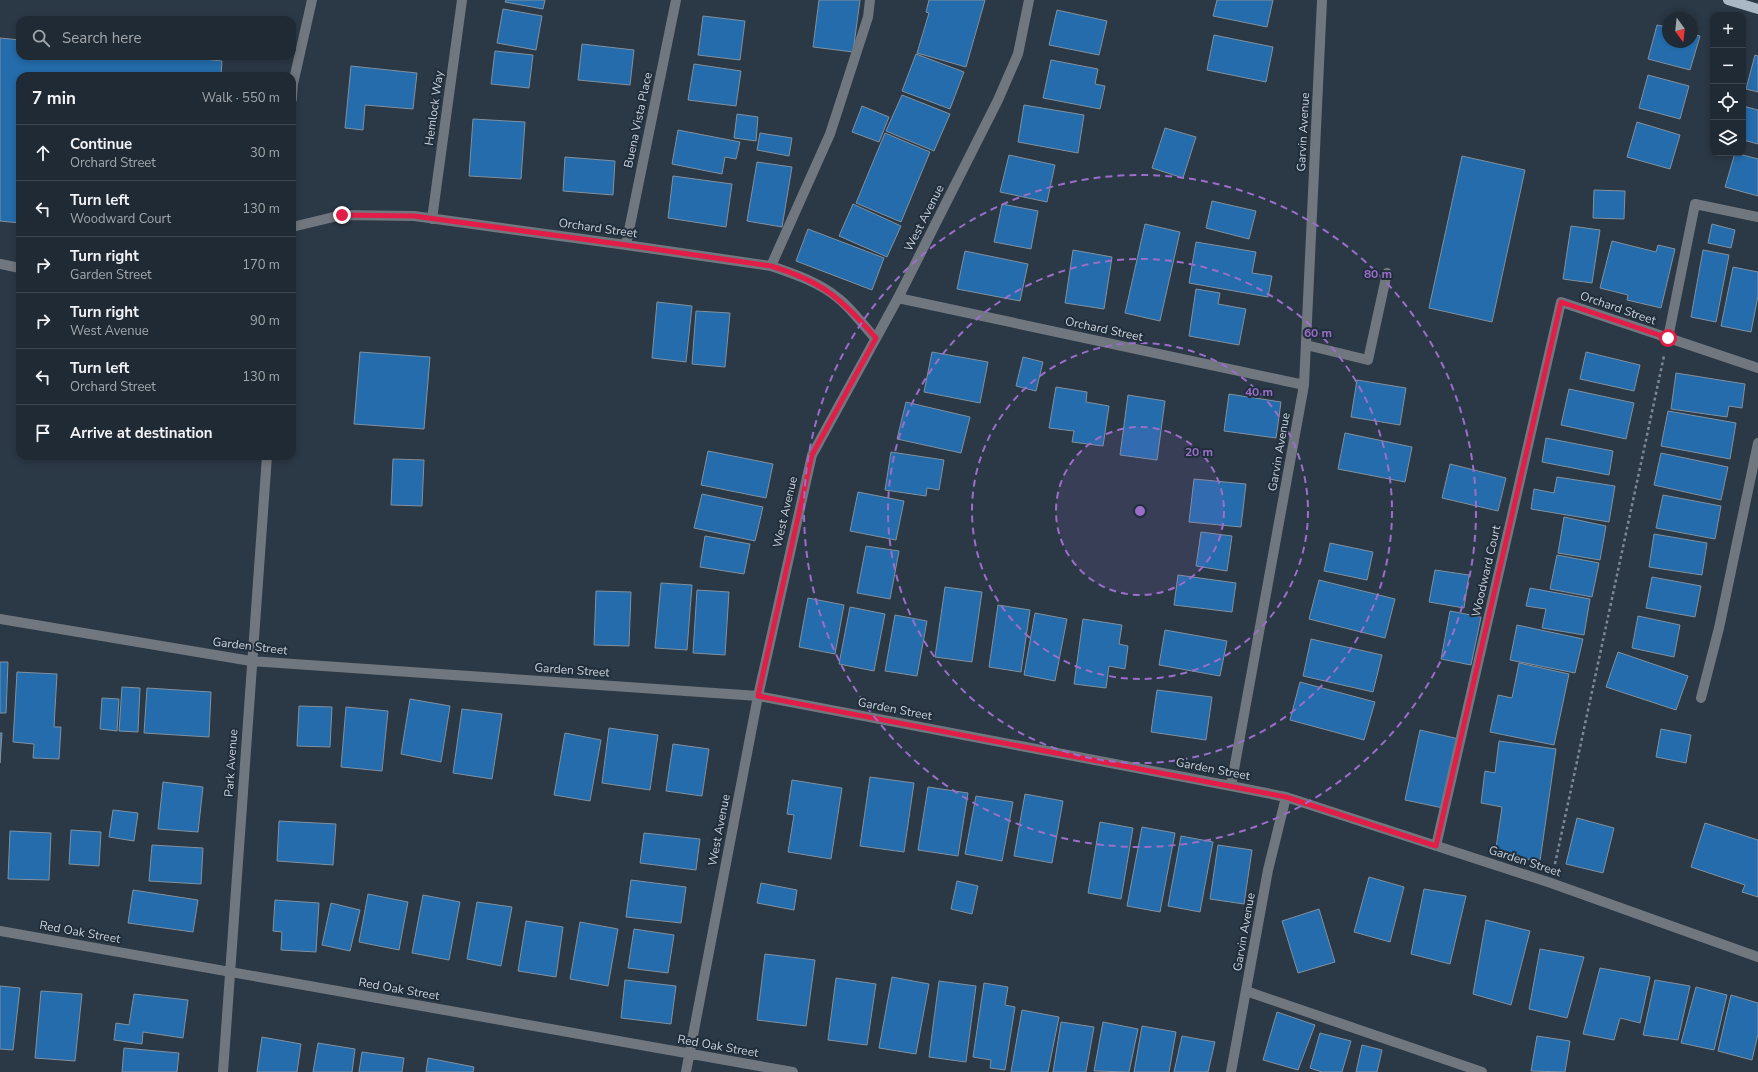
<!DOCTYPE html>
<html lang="en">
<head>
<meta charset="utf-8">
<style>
	:root { --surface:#202a34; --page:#28323c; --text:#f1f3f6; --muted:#a2a7ac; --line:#3d464f }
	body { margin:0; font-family:"Nunito Sans",sans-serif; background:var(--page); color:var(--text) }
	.controls { position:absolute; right:12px; top:12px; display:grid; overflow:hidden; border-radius:8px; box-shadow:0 2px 6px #0003 }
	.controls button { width:36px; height:36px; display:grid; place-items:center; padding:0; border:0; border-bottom:1px solid var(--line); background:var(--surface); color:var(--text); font:20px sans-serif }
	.compass { position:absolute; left:1662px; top:12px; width:36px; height:36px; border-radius:50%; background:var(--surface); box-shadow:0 2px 6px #0003; rotate:165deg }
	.stop { position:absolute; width:12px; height:12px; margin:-9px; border:3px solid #e11d48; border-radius:50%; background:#fff }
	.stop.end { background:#e11d48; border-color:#fff; box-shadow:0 1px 4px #0008 }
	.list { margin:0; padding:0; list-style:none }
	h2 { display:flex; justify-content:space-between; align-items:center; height:52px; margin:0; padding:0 16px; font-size:17px }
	h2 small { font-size:13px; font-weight:400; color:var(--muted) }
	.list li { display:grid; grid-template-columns:26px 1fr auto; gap:12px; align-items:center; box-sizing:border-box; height:56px; padding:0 16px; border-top:1px solid var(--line) }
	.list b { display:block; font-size:15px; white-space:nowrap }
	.list p { margin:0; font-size:13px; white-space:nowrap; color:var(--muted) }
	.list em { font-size:13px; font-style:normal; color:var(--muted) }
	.icon { flex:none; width:22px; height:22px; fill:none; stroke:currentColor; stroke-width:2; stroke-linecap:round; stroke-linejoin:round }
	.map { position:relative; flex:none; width:1758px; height:1072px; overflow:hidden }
	.search { position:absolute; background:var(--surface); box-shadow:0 2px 6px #0003; left:16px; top:16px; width:280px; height:44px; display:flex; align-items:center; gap:10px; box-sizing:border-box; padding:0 14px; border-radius:12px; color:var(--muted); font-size:15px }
	.panel { position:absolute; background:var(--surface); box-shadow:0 2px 6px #0003; left:16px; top:72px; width:280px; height:388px; border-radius:12px }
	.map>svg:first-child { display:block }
	.building { fill:#246cab; stroke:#8191a0 }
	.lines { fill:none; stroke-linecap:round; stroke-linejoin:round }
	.path { stroke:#7e8893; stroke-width:2.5; stroke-dasharray:3 3; stroke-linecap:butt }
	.minor { stroke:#71777e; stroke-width:10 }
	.major { stroke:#aab7c5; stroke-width:10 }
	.route { stroke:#e11d48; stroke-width:5 }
	.ring { fill:none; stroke:#9b6eca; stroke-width:2; stroke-dasharray:7 5 }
	.labels { text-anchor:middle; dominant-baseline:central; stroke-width:4; stroke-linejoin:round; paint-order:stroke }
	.street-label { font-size:12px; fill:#cad2db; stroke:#212e3b }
	.centre { fill:#9b6eca; stroke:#212e3b; stroke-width:2 }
	.ring-label { font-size:12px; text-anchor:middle; font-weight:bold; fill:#9b6eca; stroke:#212e3b; stroke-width:4; stroke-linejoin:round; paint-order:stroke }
</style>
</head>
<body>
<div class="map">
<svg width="1758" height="1072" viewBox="0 0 1758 1072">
	<rect width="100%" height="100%" fill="#2b3845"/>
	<path class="building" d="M506 0H545L543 9 505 2Z
		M819 0H860L853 52 813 47Z
		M929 0H985L966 67 917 53 929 13 926 12Z
		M1217 0H1273L1267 27 1213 16Z
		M503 9 542 16 536 50 497 43Z
		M1057 10 1107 21 1099 55 1049 45Z
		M703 16 745 21 740 60 698 55Z
		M1657 25 1668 27V42H1692V34L1700 36 1690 70 1648 59Z
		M1214 35 1273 47 1266 82 1207 70Z
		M0 38 20 40V56H171L222 61 221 76H20V223L0 221Z
		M582 44 634 50 630 85 578 80Z
		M495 51 533 55 529 88 491 84Z
		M916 54 964 72 950 109 902 91Z
		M1755 55 1758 56V92L1746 89Z
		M1051 60 1098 69 1095 84 1105 86 1100 109 1043 98Z
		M694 64 741 71 736 106 688 100Z
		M351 66 417 73 413 109 365 105 363 130 345 128Z
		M1648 75 1689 86 1680 119 1639 108Z
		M902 95 950 114 934 151 886 131Z
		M1024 105 1084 115 1078 153 1018 142Z
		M862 106 889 117 879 142 852 132Z
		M1743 106 1758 110V144L1743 140Z
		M737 114 758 117 756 141 734 138Z
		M473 119 525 122 521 179 469 176Z
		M1637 122 1680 135 1670 169 1627 157Z
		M1165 128 1196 137 1183 178 1152 168Z
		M678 130 740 142 736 159 725 157 722 174 672 164Z
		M760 133 792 138 789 156 757 150Z
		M885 133 930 152 901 222 856 203Z
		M1735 153 1758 159V196L1725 187Z
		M1009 155 1055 165 1047 202 1000 192Z
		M1462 156 1525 170 1492 322 1429 308Z
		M565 157 615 161 613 195 563 191Z
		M757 162 792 167 782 227 747 221Z
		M673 176 732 184 726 227 668 218Z
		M1594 190 1625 191 1624 219 1593 218Z
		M1212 201 1256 211 1249 239 1206 228Z
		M853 204 901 226 887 257 839 236Z
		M1002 204 1038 211 1031 249 994 242Z
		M1145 224 1180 232 1160 321 1125 313Z
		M1712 224 1735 230 1731 248 1708 243Z
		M1571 226 1600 230 1592 283 1563 279Z
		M808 229 884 258 872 290 796 261Z
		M1612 241 1656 252 1658 245 1675 249 1661 308 1627 300 1628 295 1600 288Z
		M1196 242 1256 252 1252 273 1272 276 1268 297 1189 283Z
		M1073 250 1112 257 1104 309 1065 303Z
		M1703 250 1729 255 1716 322 1691 317Z
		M965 251 1028 264 1020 301 957 289Z
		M1733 267 1758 272V296L1751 332 1721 326Z
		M1196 289 1220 293 1218 304 1246 309 1239 345 1189 336Z
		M657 302 692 306 686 362 652 358Z
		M696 311 730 313 725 367 692 364Z
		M360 352 430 357 424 429 354 424Z
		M932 352 988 362 980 403 924 392Z
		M1586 352 1640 365 1634 391 1580 379Z
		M1023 357 1043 362 1036 391 1016 386Z
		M1676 373 1745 384 1742 408 1729 406 1727 417 1671 409Z
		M1357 380 1406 388 1400 425 1351 417Z
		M1056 387 1087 392 1086 402 1109 406 1103 446 1072 442 1074 431 1049 428Z
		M1569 389 1634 403 1626 439 1561 425Z
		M1229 394 1281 402 1276 438 1224 431Z
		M1128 395 1165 401 1157 460 1120 455Z
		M906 402 970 417 961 453 897 439Z
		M1668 411 1736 423 1730 459 1661 446Z
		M1345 433 1412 447 1405 482 1338 469Z
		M1546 438 1613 451 1609 475 1542 462Z
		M708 451 773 464 766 498 701 485Z
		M891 452 944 460 939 490 927 488 926 496 885 490Z
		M1661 453 1728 467 1721 500 1654 485Z
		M393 459 424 460 422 506 391 505Z
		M1450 464 1506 478 1498 511 1442 498Z
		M1557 477 1615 486 1609 522 1531 509 1534 489 1554 493Z
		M1194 479 1246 484 1241 527 1189 522Z
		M858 492 904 501 896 540 850 531Z
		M702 494 763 507 755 541 694 528Z
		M1663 495 1721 506 1715 539 1656 528Z
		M1564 517 1606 526 1600 560 1558 553Z
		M1201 532 1232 536 1227 571 1196 566Z
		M1654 534 1707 543 1702 575 1649 567Z
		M705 536 750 544 744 574 700 567Z
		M1330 543 1373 552 1367 580 1324 571Z
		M866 546 899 551 890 599 857 593Z
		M1557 555 1599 563 1592 597 1550 589Z
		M1435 570 1469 575 1464 608 1429 602Z
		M1178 575 1236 583 1232 612 1174 605Z
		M1652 577 1701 586 1695 617 1646 608Z
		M1319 580 1395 599 1385 638 1309 619Z
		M661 583 692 585 687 650 655 648Z
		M945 587 982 592 972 662 935 657Z
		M1530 588 1590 599 1584 635 1542 628 1546 609 1526 606Z
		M697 590 729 592 725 655 693 653Z
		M596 591 631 592 629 646 594 645Z
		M808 598 844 605 835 654 799 647Z
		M998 605 1030 610 1021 672 989 667Z
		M850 607 885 614 874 671 839 664Z
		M1450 611 1481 617 1471 665 1441 659Z
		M1035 613 1067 619 1055 681 1024 675Z
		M895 615 927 621 917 676 885 671Z
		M1638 616 1680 625 1674 657 1632 648Z
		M1083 619 1122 625 1119 644 1128 646 1125 669 1109 666 1106 688 1074 684Z
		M1517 625 1583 639 1575 673 1510 660Z
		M1165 630 1227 641 1220 676 1159 665Z
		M1311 639 1382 655 1373 692 1303 676Z
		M1618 652 1688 676 1676 710 1606 687Z
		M0 662H8L6 713H0Z
		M1519 663 1569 674 1554 745 1490 732 1498 695 1512 698Z
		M17 672 57 674 54 727H61L59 759 33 758 34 744 13 742Z
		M1300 682 1375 702 1364 740 1290 720Z
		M122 687 140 688 138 732 119 731Z
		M147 688 211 692 209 737 144 733Z
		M1157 690 1212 697 1206 740 1151 732Z
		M102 698 119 699 117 731 100 729Z
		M410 699 450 706 441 762 401 754Z
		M299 706 332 707 330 747 297 746Z
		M346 707 388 711 382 771 341 767Z
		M462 709 502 714 492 779 453 773Z
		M609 728 658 735 650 790 602 783Z
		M1661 729 1691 735 1686 763 1656 757Z
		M1420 730 1459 739 1443 808 1405 800Z
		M0 733H2L0 763Z
		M565 733 601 740 590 801 554 795Z
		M1499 741 1556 749 1540 861 1495 855 1502 807 1481 803 1485 771 1495 773Z
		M673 744 709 749 702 796 666 791Z
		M870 777 914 783 904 852 860 846Z
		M792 780 842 788 831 859 788 852 794 815 787 814Z
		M163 782 203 787 198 832 158 829Z
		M928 787 968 793 958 856 918 850Z
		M1025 794 1063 801 1052 863 1014 856Z
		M976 796 1013 802 1002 861 965 854Z
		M113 810 138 813 134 841 109 837Z
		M1577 818 1614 828 1603 873 1566 864Z
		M279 821 336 824 333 865 277 861Z
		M1100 822 1133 828 1121 899 1088 893Z
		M1705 823 1758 840V897L1742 892 1745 885 1691 867Z
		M1142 827 1175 833 1160 912 1127 906Z
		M71 830 101 832 99 866 69 864Z
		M10 831 51 833 49 880 8 879Z
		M644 833 700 839 696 870 640 863Z
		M1181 836 1213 842 1200 912 1168 906Z
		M152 845 203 848 201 884 149 881Z
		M1218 845 1252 850 1244 904 1210 899Z
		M1369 877 1404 887 1390 942 1354 932Z
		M631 880 686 887 681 923 626 917Z
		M957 881 978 886 972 914 951 909Z
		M761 883 797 890 794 910 757 903Z
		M1424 889 1466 896 1450 964 1411 954Z
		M133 890 198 900 193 932 128 923Z
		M368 894 408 902 399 950 359 942Z
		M423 895 460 902 449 960 412 953Z
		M275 900 319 903 316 952 281 950 282 932 273 931Z
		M477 902 512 907 501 966 467 959Z
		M331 903 360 910 350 951 322 945Z
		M1319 909 1335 962 1298 973 1282 921Z
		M1486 920 1530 931 1511 1005 1473 994Z
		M526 921 563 927 556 977 518 971Z
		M580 922 618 929 608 986 570 979Z
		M634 929 674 935 668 973 628 968Z
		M1540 949 1584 957 1567 1018 1529 1009Z
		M765 954 815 960 806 1026 757 1020Z
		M1600 968 1650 977 1640 1023 1620 1018 1614 1040 1583 1034Z
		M892 977 929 984 916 1054 879 1048Z
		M836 978 876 984 867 1045 828 1040Z
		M625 980 676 986 671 1024 621 1018Z
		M1655 980 1690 986 1678 1040 1643 1035Z
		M939 981 976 986 966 1062 929 1057Z
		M984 983 1008 987 1005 1005 1015 1007 1005 1070 990 1068 991 1060 973 1057Z
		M0 986 20 988 13 1050 0 1049Z
		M1696 987 1727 995 1714 1050 1681 1043Z
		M41 991 82 994 75 1061 35 1058Z
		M134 994 188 1000 183 1038 143 1032 142 1044 114 1040 116 1023 129 1025Z
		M1731 995 1758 1003V1034L1752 1060 1718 1051Z
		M1022 1010 1059 1017 1048 1072H1011Z
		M1277 1012 1315 1025 1298 1070 1263 1060Z
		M1061 1022 1094 1027 1086 1072H1053Z
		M1103 1022 1138 1029 1129 1072 1094 1071Z
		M1142 1026 1176 1032 1169 1072H1134Z
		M1320 1033 1351 1041 1342 1072H1322L1310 1068Z
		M1182 1036 1215 1042 1208 1072H1174Z
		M1537 1036 1570 1041 1565 1072 1531 1071Z
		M262 1037 301 1044 297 1072H257Z
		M318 1043 355 1049 352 1072H313Z
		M1362 1045 1382 1050 1377 1072H1356Z
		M124 1048 179 1053 177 1072H122Z
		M362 1052 404 1058 402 1072H359Z
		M428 1058 474 1067 473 1072H426Z"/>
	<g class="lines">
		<path class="path" d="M1555 864 1664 356"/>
		<path class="minor" d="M292 99 293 84 312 0
			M432 219 462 0
			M292 227 342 215 414 216 626 245 771 266C794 274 819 282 838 298 852 309 863 325 875 338
			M626 245 676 0
			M0 264 20 268
			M771 266 830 134 868 17 870 0
			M898 298 1304 385
			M1668 338 1695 204 1758 217
			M1306 345 1368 360 1387 273
			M0 619 251 661 758 696 1231 786 1286 797 1551 883 1758 957
			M1701 698 1719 628 1758 443
			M1231 786 1304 385 1322 0
			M1436 846 1561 302 1758 368
			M0 931 793 1072
			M1246 991 1482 1072
			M223 1072 267 456
			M686 1072 758 696 812 455 898 298 998 100 1018 54 1029 0
			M1231 1072 1268 870 1286 797"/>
		<path class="major" d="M1728 0 1758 9"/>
	</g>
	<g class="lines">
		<path class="route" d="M342 215 414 216 626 245 771 266C824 282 840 298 876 338L812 455 758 696 1286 797 1436 846 1561 302 1668 338"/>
	</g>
	<circle cx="1140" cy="511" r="84" fill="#9b6eca" fill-opacity=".12"/>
	<g class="ring">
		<circle cx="1140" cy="511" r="84"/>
		<circle cx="1140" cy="511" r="168"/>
		<circle cx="1140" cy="511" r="252"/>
		<circle cx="1140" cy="511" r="336"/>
	</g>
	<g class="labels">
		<g class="street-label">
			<text transform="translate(434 108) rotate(-82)">Hemlock Way</text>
			<text transform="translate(638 120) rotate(-78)">Buena Vista Place</text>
			<text transform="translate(1303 132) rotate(-87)">Garvin Avenue</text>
			<text transform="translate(924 218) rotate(-63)">West Avenue</text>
			<text transform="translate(598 228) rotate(8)">Orchard Street</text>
			<text transform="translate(1618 308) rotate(19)">Orchard Street</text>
			<text transform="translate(1104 329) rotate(12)">Orchard Street</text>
			<text transform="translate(1279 452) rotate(-80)">Garvin Avenue</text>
			<text transform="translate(785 512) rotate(-77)">West Avenue</text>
			<text transform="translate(1486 571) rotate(-77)">Woodward Court</text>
			<text transform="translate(250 646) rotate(7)">Garden Street</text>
			<text transform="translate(572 670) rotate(4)">Garden Street</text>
			<text transform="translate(895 709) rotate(11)">Garden Street</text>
			<text transform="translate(231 763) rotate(-86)">Park Avenue</text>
			<text transform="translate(1213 769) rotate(11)">Garden Street</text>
			<text transform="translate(719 830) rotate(-79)">West Avenue</text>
			<text transform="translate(1525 861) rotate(18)">Garden Street</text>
			<text transform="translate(80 932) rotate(10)">Red Oak Street</text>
			<text transform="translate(1244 932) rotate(-80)">Garvin Avenue</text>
			<text transform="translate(399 989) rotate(10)">Red Oak Street</text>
			<text transform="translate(718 1046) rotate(10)">Red Oak Street</text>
		</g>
	</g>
	<circle cx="1140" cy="511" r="6" class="centre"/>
	<g class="ring-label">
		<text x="1378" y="278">80 m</text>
		<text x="1318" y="337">60 m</text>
		<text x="1259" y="396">40 m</text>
		<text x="1199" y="456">20 m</text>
	</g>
</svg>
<div class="controls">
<button>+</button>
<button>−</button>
<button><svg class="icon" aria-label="locate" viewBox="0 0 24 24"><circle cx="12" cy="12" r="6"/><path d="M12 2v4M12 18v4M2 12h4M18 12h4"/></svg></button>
<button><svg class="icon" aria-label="layers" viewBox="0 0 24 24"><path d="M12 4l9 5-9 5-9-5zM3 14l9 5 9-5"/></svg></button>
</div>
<svg class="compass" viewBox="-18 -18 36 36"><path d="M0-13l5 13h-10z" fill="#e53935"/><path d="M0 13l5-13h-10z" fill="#a2a7ac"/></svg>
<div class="stop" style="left:1668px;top:338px"></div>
<div class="stop end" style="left:342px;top:215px"></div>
<div class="search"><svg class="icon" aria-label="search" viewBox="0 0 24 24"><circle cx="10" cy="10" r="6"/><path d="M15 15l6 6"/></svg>Search here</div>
<section class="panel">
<h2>7 min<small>Walk · 550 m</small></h2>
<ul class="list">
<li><svg class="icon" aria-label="ahead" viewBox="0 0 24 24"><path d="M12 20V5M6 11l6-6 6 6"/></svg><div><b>Continue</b><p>Orchard Street</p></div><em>30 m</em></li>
<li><svg class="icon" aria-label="left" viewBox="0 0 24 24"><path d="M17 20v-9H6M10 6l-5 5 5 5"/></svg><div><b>Turn left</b><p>Woodward Court</p></div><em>130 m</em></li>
<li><svg class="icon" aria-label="right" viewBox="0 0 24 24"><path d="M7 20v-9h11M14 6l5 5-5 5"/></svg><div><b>Turn right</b><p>Garden Street</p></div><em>170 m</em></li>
<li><svg class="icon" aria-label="right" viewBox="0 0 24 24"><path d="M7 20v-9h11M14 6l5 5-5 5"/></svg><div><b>Turn right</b><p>West Avenue</p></div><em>90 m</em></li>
<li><svg class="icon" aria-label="left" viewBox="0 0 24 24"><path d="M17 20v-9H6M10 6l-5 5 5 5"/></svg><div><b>Turn left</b><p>Orchard Street</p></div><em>130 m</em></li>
<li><svg class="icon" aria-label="arrive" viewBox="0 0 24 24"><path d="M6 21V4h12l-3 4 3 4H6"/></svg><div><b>Arrive at destination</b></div></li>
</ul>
</section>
</div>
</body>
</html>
